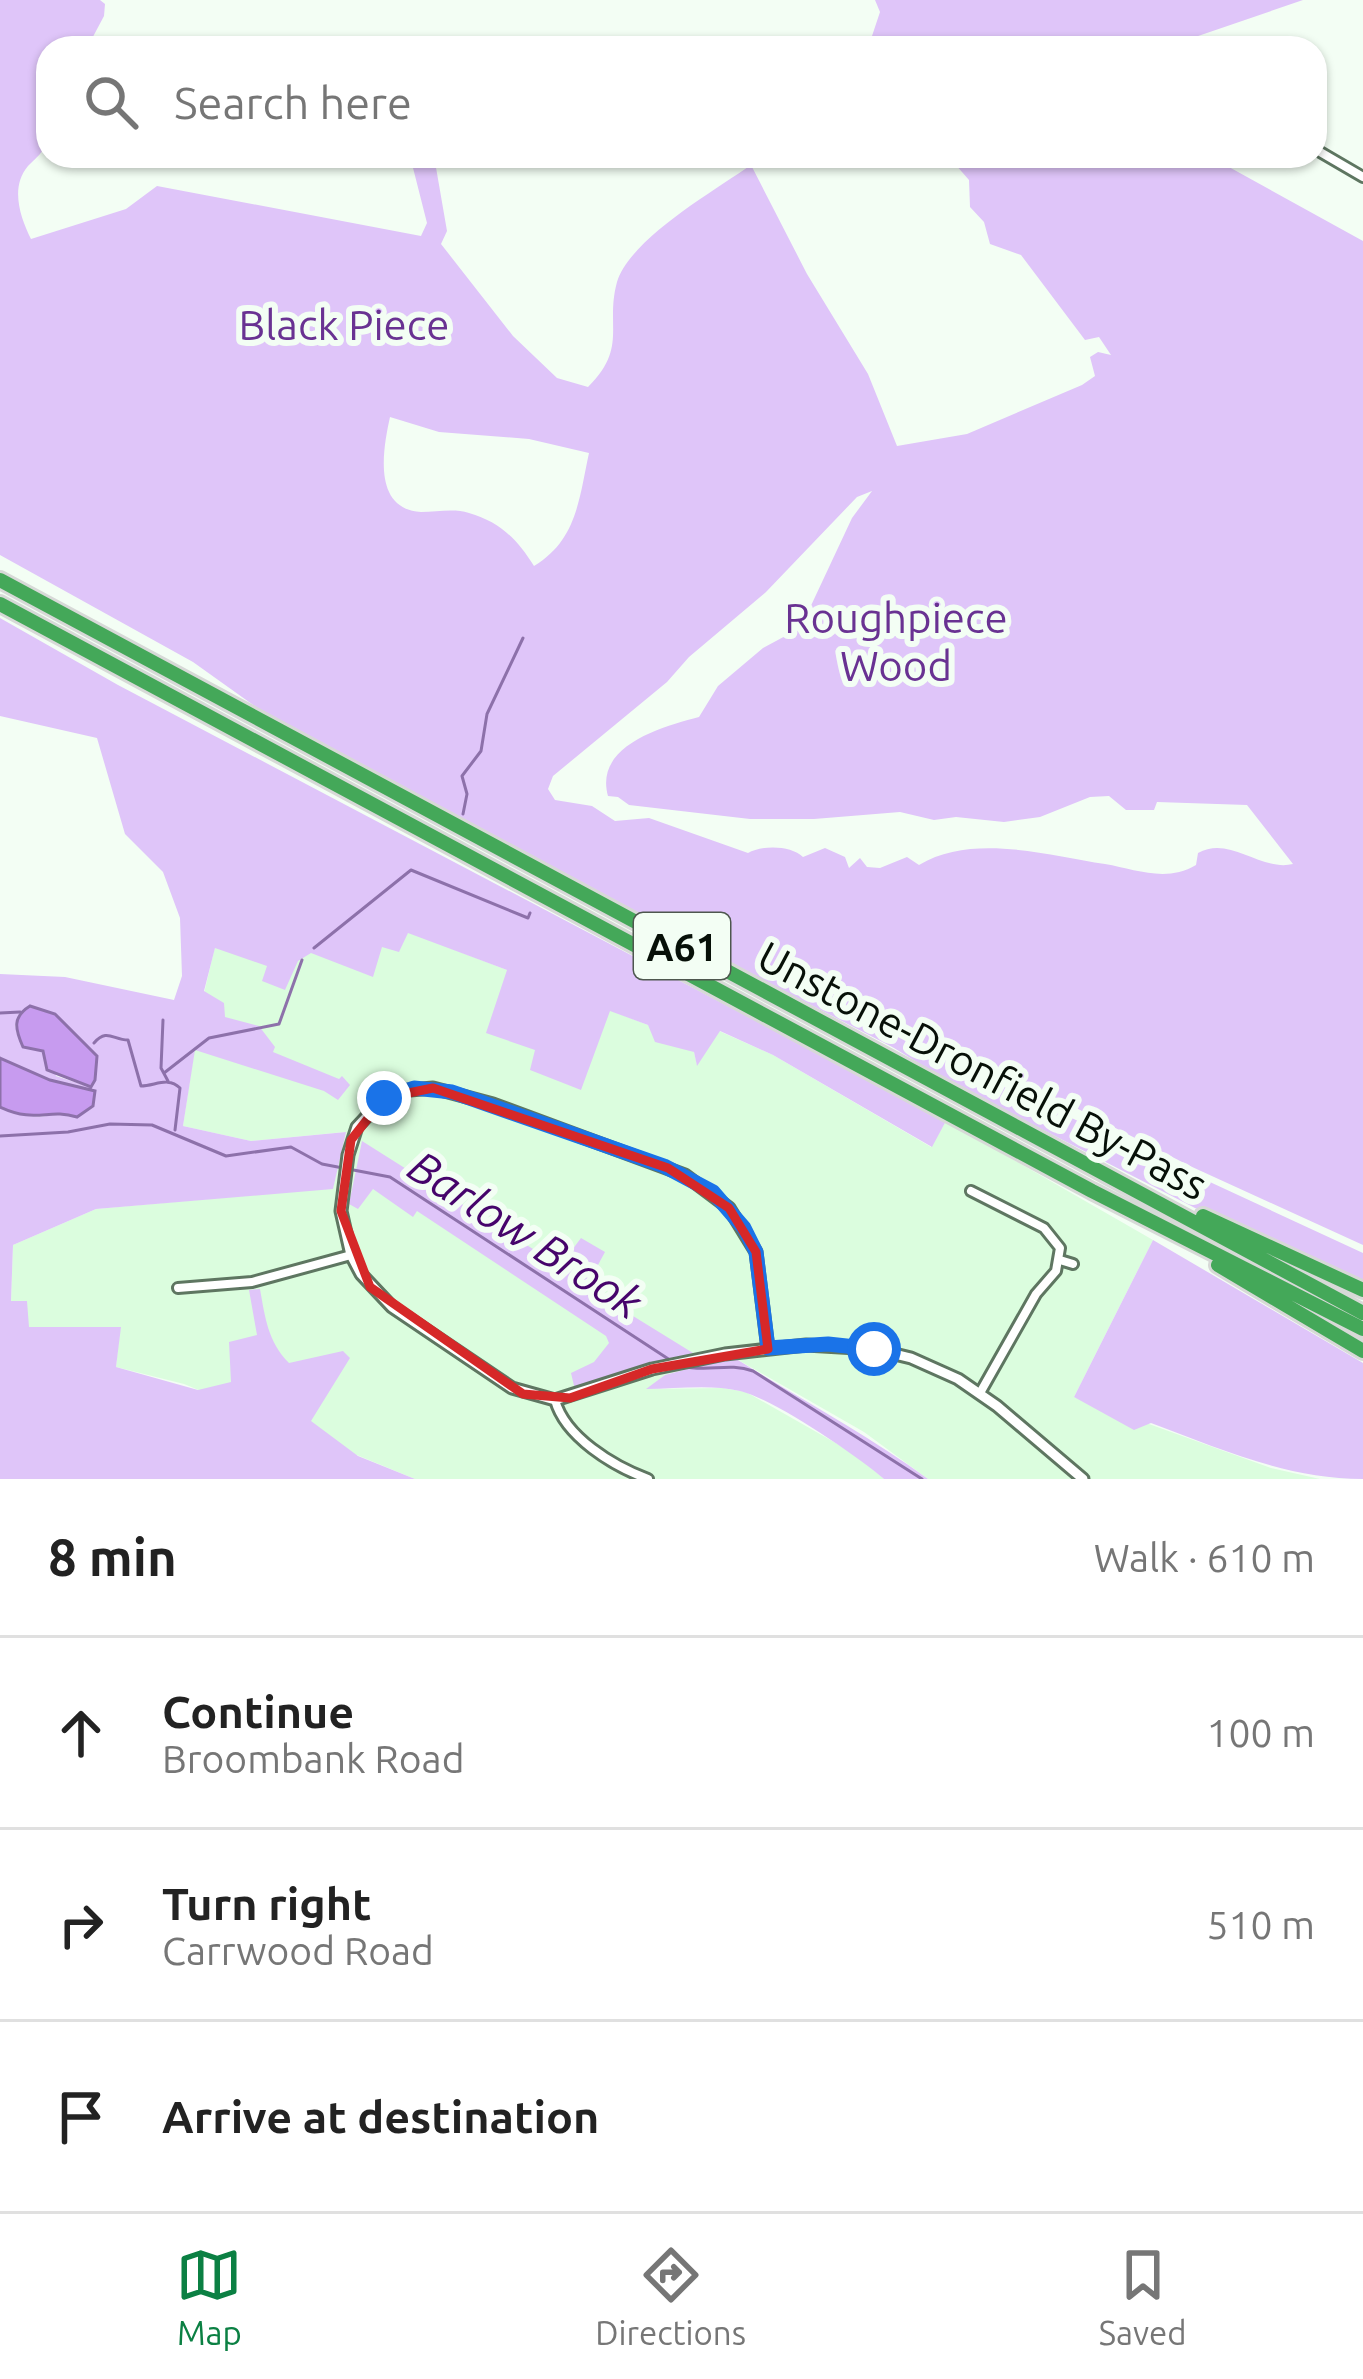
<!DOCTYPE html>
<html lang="en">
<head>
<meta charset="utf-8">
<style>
	:root { --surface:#fff; --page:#f6f6f6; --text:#222; --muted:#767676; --line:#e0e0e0; --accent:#0b8043 }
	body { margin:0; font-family:Ubuntu,sans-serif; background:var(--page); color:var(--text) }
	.stop { position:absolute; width:36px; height:36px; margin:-27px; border:9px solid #1a73e8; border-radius:50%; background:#fff }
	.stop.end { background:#1a73e8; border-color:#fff; box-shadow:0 3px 12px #0008 }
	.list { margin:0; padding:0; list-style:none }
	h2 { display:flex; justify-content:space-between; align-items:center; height:156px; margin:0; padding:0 48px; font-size:51px }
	h2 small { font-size:39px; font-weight:400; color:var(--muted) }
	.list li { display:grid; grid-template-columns:78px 1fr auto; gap:36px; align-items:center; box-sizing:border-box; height:192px; padding:0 48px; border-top:3px solid var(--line) }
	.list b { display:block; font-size:45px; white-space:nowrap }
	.list p { margin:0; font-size:39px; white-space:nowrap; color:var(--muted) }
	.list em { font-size:39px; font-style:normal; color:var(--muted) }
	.icon { flex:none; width:66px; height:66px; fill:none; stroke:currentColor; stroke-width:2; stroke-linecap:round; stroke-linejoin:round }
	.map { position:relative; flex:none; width:1363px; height:1479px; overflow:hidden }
	.search { position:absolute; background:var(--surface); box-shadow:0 3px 9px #0004; left:36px; right:36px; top:36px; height:132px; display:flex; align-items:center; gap:30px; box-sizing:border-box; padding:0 42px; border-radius:36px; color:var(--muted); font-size:45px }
	.sheet { height:732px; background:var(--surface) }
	nav { display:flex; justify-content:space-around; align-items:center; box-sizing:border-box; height:168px; border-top:3px solid var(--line); background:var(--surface); font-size:33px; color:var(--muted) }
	nav a { display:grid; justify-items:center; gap:6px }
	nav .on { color:var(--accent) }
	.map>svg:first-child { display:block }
	.built { fill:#dbfdde }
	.green { fill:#dfc5f9; fill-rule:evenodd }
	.water { fill:#c79bef; stroke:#8d71aa; stroke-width:3 }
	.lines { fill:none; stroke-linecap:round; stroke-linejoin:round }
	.stream { stroke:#8d71aa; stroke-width:3 }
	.street-casing { stroke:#5e7661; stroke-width:14 }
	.secondary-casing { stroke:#5e7661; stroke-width:15 }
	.highway-casing { stroke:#d7d9d7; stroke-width:20 }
	.street { stroke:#fff; stroke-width:8 }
	.secondary { stroke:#fff; stroke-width:9 }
	.highway { stroke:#44a859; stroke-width:14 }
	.route { stroke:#1a73e8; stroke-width:15 }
	.marked { fill:none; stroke:#d62828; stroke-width:9; stroke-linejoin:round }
	.labels { text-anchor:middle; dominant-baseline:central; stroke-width:12; stroke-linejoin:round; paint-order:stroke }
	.shield { fill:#f3fef4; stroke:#4e574f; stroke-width:3 }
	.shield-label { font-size:39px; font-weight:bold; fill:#071008 }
	.park-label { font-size:42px; fill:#693292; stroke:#f3fef4 }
	.street-label { font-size:42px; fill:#071008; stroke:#f3fef4 }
	.water-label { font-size:45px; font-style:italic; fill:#46046b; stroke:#f3fef4 }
</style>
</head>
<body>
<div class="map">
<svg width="1363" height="1479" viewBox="0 0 1363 1479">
	<rect width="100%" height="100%" fill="#f3fef4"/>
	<path class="built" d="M223 913 368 917 399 951 408 932 507 970 648 1025 694 1052 697 1065 719 1031 773 1055 931 1147 946 1121 1153 1240 1074 1397 1271 1468 1320 1479H928L864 1432 733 1357 665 1375 648 1389 723 1388 746 1392 855 1454 884 1479H415L184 1384 116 1367 120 1327H28L11 1302 13 1245 96 1209 333 1188 345 1132 251 1141 183 1126 201 1006Z"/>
	<path class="green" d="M0 0H100L105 4 104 16 87 48H48C48 76 52 108 48 135 46 151 38 156 28 166 10 187 20 217 31 239L126 209 157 186 421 236 427 223 410 156H434L447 231 441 244 513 336 557 378 588 387C628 347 605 326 617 282 630 239 714 191 751 165L807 274 868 374 897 446 967 434 1082 385 1095 376 1090 357 1098 352 1111 355 1099 337 1085 340 1021 255 990 244 984 222 970 207 969 180 948 156H1209L1363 241V1245L1190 1166 1031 1085 911 1038 916 1046 1363 1253V1284L1195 1208 946 1080 894 1048 687 941 263 712 193 662 0 555ZM390 417 439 432 529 439 589 453C579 499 577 540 534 566 517 539 500 522 469 513 454 508 437 512 421 512 372 509 383 449 390 417ZM872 491 852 518 808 612 789 634 763 648 718 686 699 717C661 727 594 746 608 796L618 797 629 805 750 819H814L900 812 934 820 956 817 1004 822 1040 817 1090 797 1109 796 1126 810H1154L1157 802 1247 805 1293 864C1261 872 1230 835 1198 853L1196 865C1166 883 1135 869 1105 864 1047 855 972 833 919 865L907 857 880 868 867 867 860 858 849 868 845 857 825 848 803 857C791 845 762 845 748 853L649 818 615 821 592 806 555 800 548 789 553 776 667 682 689 657 766 592 857 497Z
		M875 0H1303L1163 48H868L880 12Z
		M0 618 118 685 946 1121 932 1147 773 1055 720 1031 697 1066 694 1052 655 1042 648 1025 610 1011 581 1090 530 1070 535 1050 486 1033 507 970 408 933 399 952 382 947 373 977 311 953 298 961 285 990 262 981 267 966 215 948 204 991 224 1003 225 1017 259 1026 275 1047 273 1052 339 1079 342 1076 350 1085 338 1100 324 1091 195 1050 183 1126 251 1141 346 1132 333 1189 96 1209 13 1245 11 1301H27L29 1327H121L116 1367 198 1390 231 1382 229 1342 257 1335 249 1290 260 1289C265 1317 268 1342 289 1363L343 1351 350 1358 311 1421 358 1456 415 1479H0V1107C41 1125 59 1117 95 1091L50 1080 0 1058V974L65 977 174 1000 182 976 180 918 163 872 125 834 97 738 0 716ZM20 1012C51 1023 75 1031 97 1056L90 1087 56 1076 47 1054 17 1034 15 1025Z
		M362 1141 560 1266 581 1238 605 1252 586 1287 693 1353 575 1390 571 1373 594 1362 609 1343 606 1336 417 1211 413 1217 373 1189 358 1209 349 1204Z
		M1153 1240 1363 1363V1479C1287 1479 1221 1449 1151 1423L1134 1430 1074 1397Z
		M733 1357C800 1399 865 1433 928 1479H884C856 1455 774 1399 740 1391 710 1384 676 1389 646 1389L665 1375Z"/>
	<path class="water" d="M30 1006 55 1014 97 1056 95 1080 91 1087 47 1070 43 1051 23 1047C15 1029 12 1017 30 1006Z
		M0 1058 50 1080 95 1091 93 1106 77 1117C47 1108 37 1124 0 1107Z"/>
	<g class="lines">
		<path class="stream" d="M463 814 467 794 462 776 481 751 487 714 523 638
			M314 948 411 870 528 918 530 913
			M0 1013 20 1012
			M163 1020 161 1068 168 1081
			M94 1043C107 1028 113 1040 128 1040L141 1086C155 1086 168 1076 180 1088L175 1130
			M164 1073 209 1038 279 1024 302 960
			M0 1136 68 1132 110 1124 152 1125 226 1156 291 1147 322 1164 390 1177 673 1362
			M682 1366C707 1373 728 1362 753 1371L922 1479"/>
		<g class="street-casing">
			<path id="street" d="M1315 149 1363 177
				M971 1191 1044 1228 1060 1248 1056 1271 1036 1294 980 1393
				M1060 1260 1073 1264
				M178 1288 252 1282 351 1255
				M555 1400C565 1437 613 1466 648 1479"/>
		</g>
		<g class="secondary-casing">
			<path id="secondary" d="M768 1349 756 1252 729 1208 685 1175 493 1104 433 1088 399 1091 384 1098 357 1127 348 1155 341 1211 351 1255 361 1274 392 1307 512 1388 555 1400 652 1369 725 1354 806 1345 874 1349 911 1358 958 1379 997 1406 1083 1479"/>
		</g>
		<g class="highway-casing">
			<path id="highway" d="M0 580 1363 1313
				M0 604 1092 1191 1363 1329
				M1203 1216 1363 1290
				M1218 1265 1363 1351"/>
		</g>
		<use href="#street" class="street"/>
		<use href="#secondary" class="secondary"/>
		<use href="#highway" class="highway"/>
	</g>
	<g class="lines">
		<path class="route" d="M384 1098 414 1088 452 1092 664 1166 713 1192 744 1228 756 1252 768 1348 828 1344 874 1349"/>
	</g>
	<path class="marked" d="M433 1088 668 1168 729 1208 756 1252 768 1349 652 1369 570 1398 523 1394 370 1287 341 1211 351 1140 384 1098Z"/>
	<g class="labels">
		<rect class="shield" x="634" y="913" width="96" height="66" rx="9"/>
		<g class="shield-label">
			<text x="682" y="946">A61</text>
		</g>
		<g class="park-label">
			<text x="344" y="324">Black Piece</text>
			<text x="896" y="617">Roughpiece<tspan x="896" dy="48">Wood</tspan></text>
		</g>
		<g class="street-label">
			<text transform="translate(983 1070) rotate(28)">Unstone-Dronfield By-Pass</text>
		</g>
		<g class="water-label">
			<text transform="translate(526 1234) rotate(33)">Barlow Brook</text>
		</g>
	</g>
</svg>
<div class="stop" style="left:874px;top:1349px"></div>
<div class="stop end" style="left:384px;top:1098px"></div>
<div class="search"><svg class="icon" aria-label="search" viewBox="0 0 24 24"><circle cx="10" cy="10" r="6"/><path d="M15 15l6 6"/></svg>Search here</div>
</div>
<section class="sheet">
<h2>8 min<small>Walk · 610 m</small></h2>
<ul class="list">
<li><svg class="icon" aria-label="ahead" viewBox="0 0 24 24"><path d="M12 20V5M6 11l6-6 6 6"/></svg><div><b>Continue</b><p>Broombank Road</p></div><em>100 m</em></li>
<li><svg class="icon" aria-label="right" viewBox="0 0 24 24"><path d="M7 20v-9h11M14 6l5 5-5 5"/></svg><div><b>Turn right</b><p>Carrwood Road</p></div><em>510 m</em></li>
<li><svg class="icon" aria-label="arrive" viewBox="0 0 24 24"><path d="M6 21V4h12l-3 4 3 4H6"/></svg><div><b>Arrive at destination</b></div></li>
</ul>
</section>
<nav>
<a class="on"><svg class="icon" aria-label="map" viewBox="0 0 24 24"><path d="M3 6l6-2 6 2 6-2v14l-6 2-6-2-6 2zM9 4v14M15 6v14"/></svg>Map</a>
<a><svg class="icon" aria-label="directions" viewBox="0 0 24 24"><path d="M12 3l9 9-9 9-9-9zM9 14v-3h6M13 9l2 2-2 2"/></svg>Directions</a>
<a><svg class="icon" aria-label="saved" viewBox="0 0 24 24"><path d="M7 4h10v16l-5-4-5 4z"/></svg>Saved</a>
</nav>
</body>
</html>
